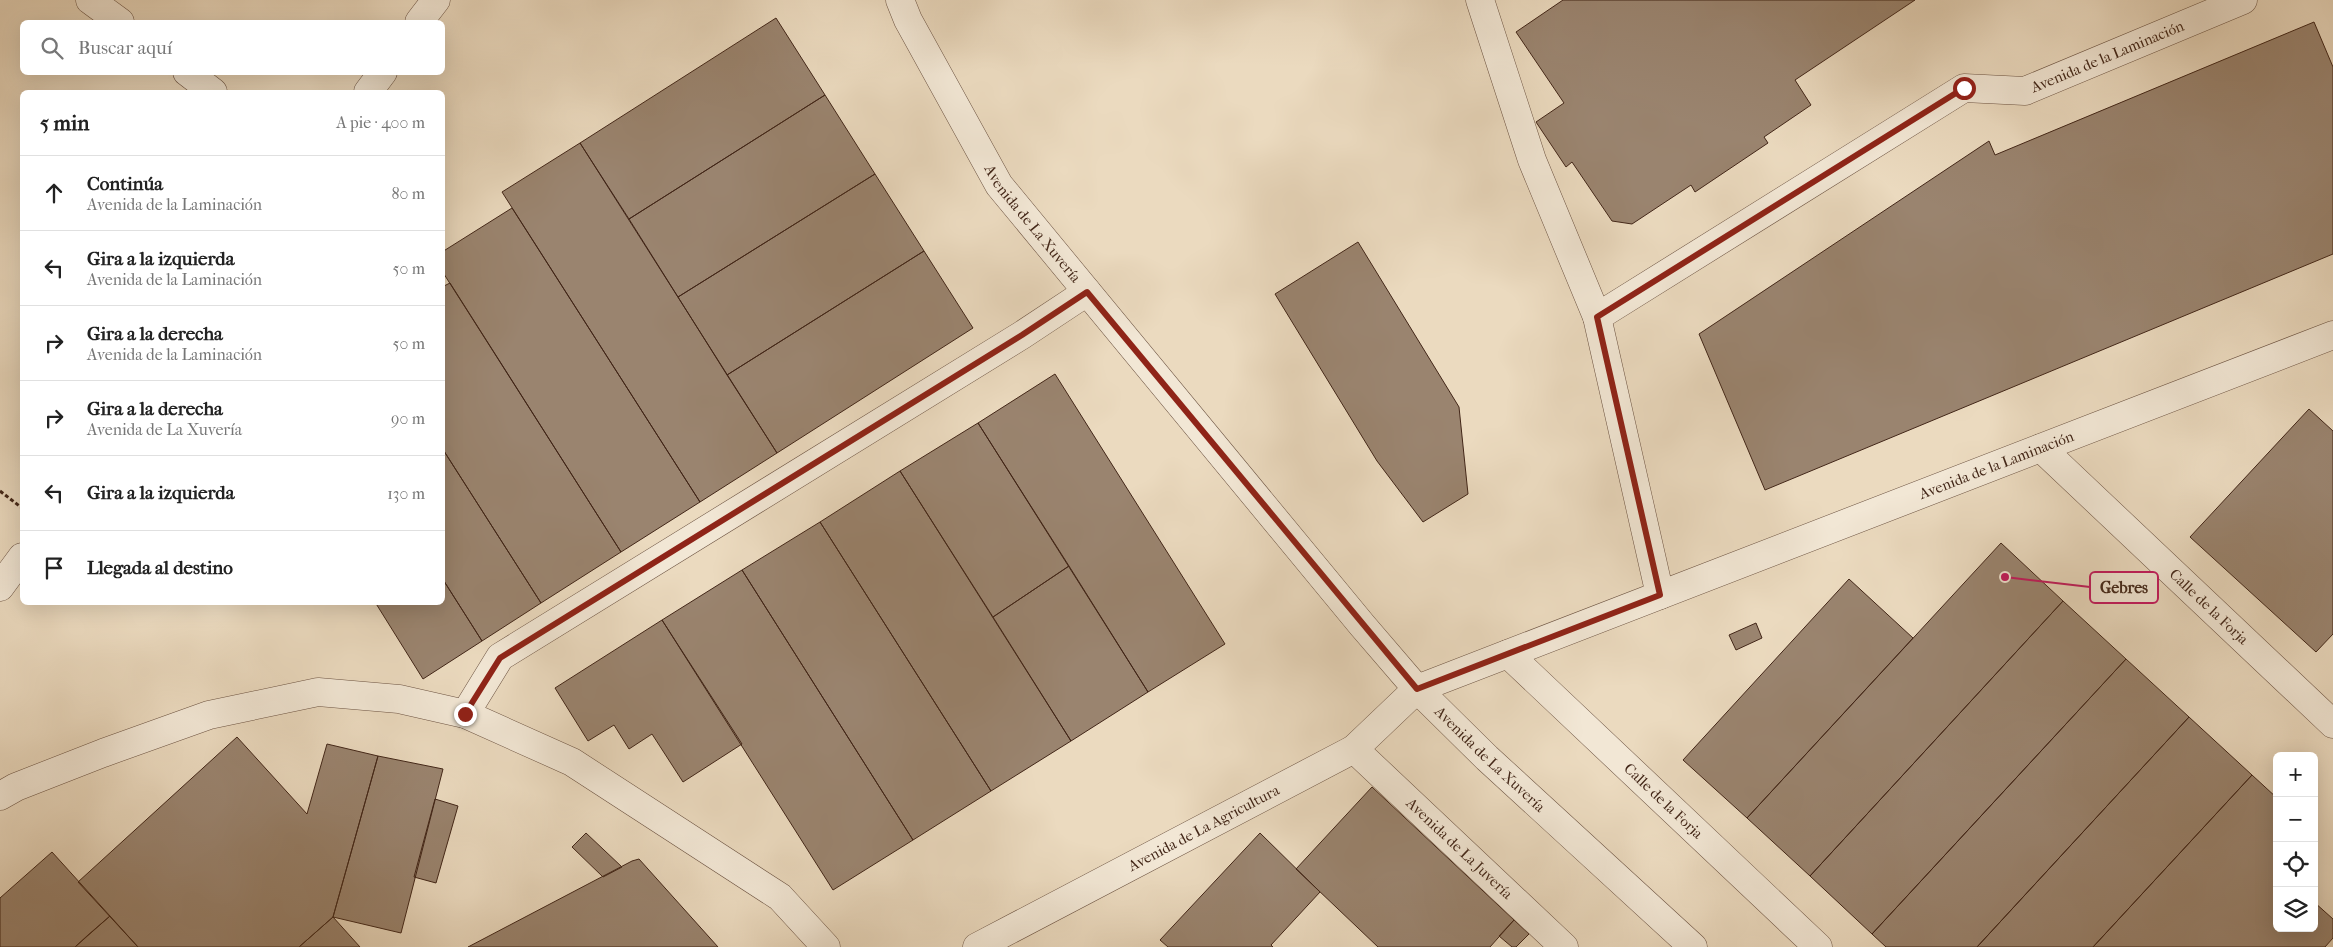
<!DOCTYPE html>
<html lang="es">
<head>
<meta charset="utf-8">
<style>
	:root { --surface:#fff; --page:#f6f6f6; --text:#222; --muted:#767676; --line:#e0e0e0 }
	body { margin:0; font-family:"IM FELL French Canon",serif; background:var(--page); color:var(--text) }
	.controls { position:absolute; right:15px; bottom:15px; display:grid; overflow:hidden; border-radius:8px; box-shadow:0 5px 20px #0002 }
	.controls button { width:45px; height:45px; display:grid; place-items:center; padding:0; border:0; border-bottom:1px solid var(--line); background:var(--surface); color:var(--text); font:25px sans-serif }
	.stop { position:absolute; width:15px; height:15px; margin:-11px; border:4px solid #8f2418; border-radius:50%; background:#fff }
	.stop.end { background:#8f2418; border-color:#fff; box-shadow:0 1px 5px #0008 }
	.list { margin:0; padding:0; list-style:none }
	h2 { display:flex; justify-content:space-between; align-items:center; height:65px; margin:0; padding:0 20px; font-size:21px }
	h2 small { font-size:16px; font-weight:400; color:var(--muted) }
	.list li { display:grid; grid-template-columns:32px 1fr auto; gap:15px; align-items:center; box-sizing:border-box; height:75px; padding:0 20px; border-top:1px solid var(--line) }
	.list b { display:block; font-size:19px; white-space:nowrap }
	.list p { margin:0; font-size:16px; white-space:nowrap; color:var(--muted) }
	.list em { font-size:16px; font-style:normal; color:var(--muted) }
	.icon { flex:none; width:28px; height:28px; fill:none; stroke:currentColor; stroke-width:2; stroke-linecap:round; stroke-linejoin:round }
	.map { position:relative; flex:none; width:2333px; height:947px; overflow:hidden }
	.search { position:absolute; background:var(--surface); box-shadow:0 5px 20px #0002; left:20px; top:20px; width:425px; height:55px; display:flex; align-items:center; gap:12px; box-sizing:border-box; padding:0 18px; border-radius:8px; color:var(--muted); font-size:19px }
	.panel { position:absolute; background:var(--surface); box-shadow:0 5px 20px #0002; left:20px; top:90px; width:425px; height:515px; border-radius:8px }
	.map>svg:first-child { display:block }
	.building { fill:#9a846f; stroke:#422618 }
	.lines { fill:none; stroke-linecap:round; stroke-linejoin:round }
	.minor-casing { stroke:#6c5342; stroke-width:29 }
	.path { stroke:#422618; stroke-width:3; stroke-dasharray:4 2.5; stroke-linecap:butt }
	.minor { stroke:#f2e7d5; stroke-width:28 }
	.route { stroke:#8f2418; stroke-width:6 }
	.labels { text-anchor:middle; dominant-baseline:central; stroke-width:4; stroke-linejoin:round; paint-order:stroke }
	.street-label { font-size:15px; fill:#422618; stroke:#f2e7d5 }
	.leader { fill:none; stroke:#c2185b; stroke-width:2 }
	.callout-dot { fill:#c2185b; stroke:#f2e7d5; stroke-width:2 }
	.callout { fill:#f2e7d5; stroke:#c2185b; stroke-width:2 }
	.callout-label { font-size:16px; text-anchor:middle; font-weight:bold; fill:#422618 }
</style>
</head>
<body>
<div class="map">
<svg width="2333" height="947" viewBox="0 0 2333 947">
	<rect width="100%" height="100%" fill="#ebdabf"/>
	<filter id="stains"><feTurbulence type="fractalNoise" baseFrequency=".004" numOctaves="4"/><feColorMatrix values="0 0 0 0 .2 0 0 0 0 .09 0 0 0 0 .02 0 0 0 .5 -.17"/></filter>
	<radialGradient id="worn" r=".72"><stop offset=".6" stop-color="#630" stop-opacity="0"/><stop offset="1" stop-color="#630" stop-opacity=".3"/></radialGradient>
	<path class="building" d="M1563 0H1915L1795 80 1811 105 1764 137 1768 143 1695 192 1691 185 1632 224 1612 221 1572 162 1566 167 1536 122 1564 103 1516 32Z
		M776 18 825 95 629 219 580 143Z
		M2314 22 2333 67V254L1765 490 1699 334 1989 141 1995 155Z
		M825 95 875 174 678 297 629 219Z
		M580 143 777 453 700 502 502 192Z
		M875 174 924 251 727 375 678 297Z
		M512 208 700 502 621 552 442 271V252Z
		M1358 242 1459 407 1468 494 1423 522 1377 461 1275 294Z
		M924 251 973 328 777 453 727 375Z
		M450 283 621 552 541 603 442 448V287Z
		M1055 374 1225 644 1148 692 978 423Z
		M2309 409 2333 431V634L2316 652 2190 537Z
		M978 423 1069 566 993 617 900 471Z
		M442 448 541 603 482 641 442 578Z
		M900 471 1071 741 991 791 820 522Z
		M820 522 991 791 913 840 742 570Z
		M2001 543 2063 601 1810 876 1747 818Z
		M1069 566 1148 692 1071 741 993 617Z
		M742 570 913 840 833 890 662 620Z
		M442 578 482 641 423 679 375 602H442Z
		M1849 579 1913 638 1747 818 1683 760Z
		M2063 601 2126 659 1872 934 1810 876Z
		M662 620 742 744 683 782 652 734 629 749 614 725 588 741 555 688Z
		M1756 623 1762 638 1736 650 1729 635Z
		M2126 659 2189 717 1977 947H1886L1872 934Z
		M2189 717 2252 775 2093 947H1977Z
		M237 737 307 814 327 744 378 756 333 917 299 947H138L78 882Z
		M378 756 443 769 401 933 333 917Z
		M2252 775 2277 798V928H2314V902L2333 919V938L2325 947H2093Z
		M1372 787 1514 920 1490 947H1378L1296 869Z
		M435 799 458 806 436 883 414 877Z
		M586 833 622 867 603 877 572 847Z
		M1260 833 1320 892 1271 945 1273 947H1168L1160 940Z
		M52 852 110 916 75 947H0V898Z
		M639 859 718 947H468L632 861Z
		M110 916 138 947H75L88 935Z
		M333 917 360 947H299Z
		M1514 920 1529 934 1516 947H1512L1499 936Z"/>
	<g class="lines">
		<g class="minor-casing">
			<g id="minor">
				<path d="M90 0 120 22"/>
				<path id="s1" d="M900 0 908 20 999 185 1362 625 1417 689 1487 758 1693 947"/>
				<path d="M1480 0 1532 160 1597 317"/>
				<path d="M419 22 436 0"/>
				<path d="M187 72 213 92"/>
				<path d="M368 92 383 72"/>
				<path id="s2" d="M2041 448 2333 724"/>
				<path d="M0 587 22 557"/>
				<path id="s3" d="M1660 595 1597 317 1964 88 2025 91 2243 0"/>
				<path id="s4" d="M1508 654 1818 947"/>
				<path d="M465 714 500 657 1022 335 1087 292"/>
				<path id="s5" d="M1354 749 1564 947"/>
				<path d="M0 796 16 787 103 753 209 715 318 692 399 699 465 714 572 762 780 897 826 947"/>
				<path id="s6" d="M977 947 1354 749 1417 689 2333 335"/>
			</g>
		</g>
		<path class="path" d="M0 491 22 508"/>
		<use href="#minor" class="minor"/>
	</g>
	<g class="lines">
		<path class="route" d="M465 714 500 658 1022 335 1087 292 1417 689 1660 595 1597 317 1964 88"/>
	</g>
	<g class="labels">
		<g class="street-label">
			<text stroke="none"><textPath href="#s3" startOffset="868">Avenida de la Laminación</textPath></text>
			<text stroke="none"><textPath href="#s1" startOffset="261">Avenida de La Xuvería</textPath></text>
			<text stroke="none"><textPath href="#s6" startOffset="1134">Avenida de la Laminación</textPath></text>
			<text stroke="none"><textPath href="#s2" startOffset="231">Calle de la Forja</textPath></text>
			<text stroke="none"><textPath href="#s1" startOffset="966">Avenida de La Xuvería</textPath></text>
			<text stroke="none"><textPath href="#s4" startOffset="214">Calle de la Forja</textPath></text>
			<text stroke="none"><textPath href="#s6" startOffset="256">Avenida de La Agricultura</textPath></text>
			<text stroke="none"><textPath href="#s5" startOffset="145">Avenida de La Juvería</textPath></text>
		</g>
	</g>
	<path class="leader" d="M2005 577L2090 587"/>
	<circle class="callout-dot" cx="2005" cy="577" r="5"/>
	<rect class="callout" x="2090" y="572" width="68" height="31" rx="5"/>
	<g class="callout-label">
		<text x="2124" y="593">Gebres</text>
	</g>
	<rect width="100%" height="100%" filter="url(#stains)"/>
	<rect width="100%" height="100%" fill="url(#worn)"/>
</svg>
<div class="controls">
<button>+</button>
<button>−</button>
<button><svg class="icon" aria-label="locate" viewBox="0 0 24 24"><circle cx="12" cy="12" r="6"/><path d="M12 2v4M12 18v4M2 12h4M18 12h4"/></svg></button>
<button><svg class="icon" aria-label="layers" viewBox="0 0 24 24"><path d="M12 4l9 5-9 5-9-5zM3 14l9 5 9-5"/></svg></button>
</div>
<div class="stop" style="left:1964px;top:88px"></div>
<div class="stop end" style="left:465px;top:714px"></div>
<div class="search"><svg class="icon" aria-label="search" viewBox="0 0 24 24"><circle cx="10" cy="10" r="6"/><path d="M15 15l6 6"/></svg>Buscar aquí</div>
<section class="panel">
<h2>5 min<small>A pie · 400 m</small></h2>
<ul class="list">
<li><svg class="icon" aria-label="ahead" viewBox="0 0 24 24"><path d="M12 20V5M6 11l6-6 6 6"/></svg><div><b>Continúa</b><p>Avenida de la Laminación</p></div><em>80 m</em></li>
<li><svg class="icon" aria-label="left" viewBox="0 0 24 24"><path d="M17 20v-9H6M10 6l-5 5 5 5"/></svg><div><b>Gira a la izquierda</b><p>Avenida de la Laminación</p></div><em>50 m</em></li>
<li><svg class="icon" aria-label="right" viewBox="0 0 24 24"><path d="M7 20v-9h11M14 6l5 5-5 5"/></svg><div><b>Gira a la derecha</b><p>Avenida de la Laminación</p></div><em>50 m</em></li>
<li><svg class="icon" aria-label="right" viewBox="0 0 24 24"><path d="M7 20v-9h11M14 6l5 5-5 5"/></svg><div><b>Gira a la derecha</b><p>Avenida de La Xuvería</p></div><em>90 m</em></li>
<li><svg class="icon" aria-label="left" viewBox="0 0 24 24"><path d="M17 20v-9H6M10 6l-5 5 5 5"/></svg><div><b>Gira a la izquierda</b></div><em>130 m</em></li>
<li><svg class="icon" aria-label="arrive" viewBox="0 0 24 24"><path d="M6 21V4h12l-3 4 3 4H6"/></svg><div><b>Llegada al destino</b></div></li>
</ul>
</section>
</div>
</body>
</html>
